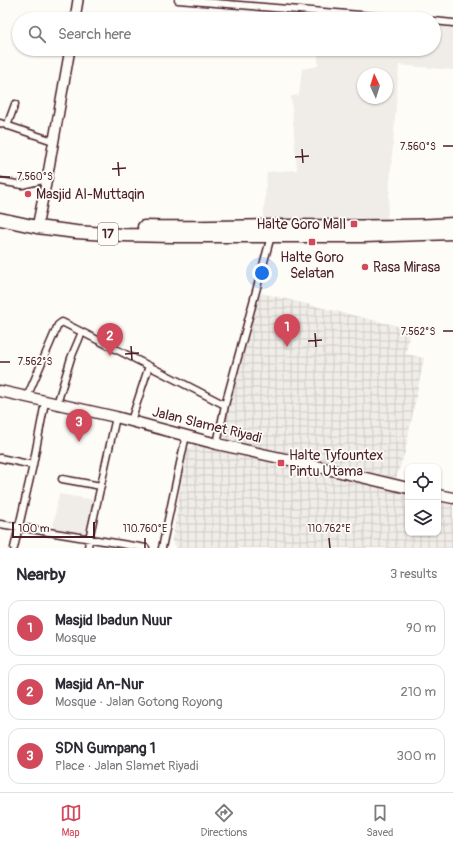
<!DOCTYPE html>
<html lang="en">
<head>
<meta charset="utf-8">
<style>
	:root { --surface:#fff; --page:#f7f7f7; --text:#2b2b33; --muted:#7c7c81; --line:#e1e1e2; --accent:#d1495b }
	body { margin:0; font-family:Pangolin,sans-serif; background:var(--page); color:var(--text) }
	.controls { position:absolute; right:12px; bottom:12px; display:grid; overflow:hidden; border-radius:8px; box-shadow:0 1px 3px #0004 }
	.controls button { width:36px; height:36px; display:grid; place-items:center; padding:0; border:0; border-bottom:1px solid var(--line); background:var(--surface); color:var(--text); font:20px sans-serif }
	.compass { position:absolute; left:357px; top:68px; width:36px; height:36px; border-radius:50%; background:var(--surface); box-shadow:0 1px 3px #0004; rotate:356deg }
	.scale { position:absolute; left:12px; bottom:10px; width:83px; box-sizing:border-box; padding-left:4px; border:2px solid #4a1f2b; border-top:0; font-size:11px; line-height:14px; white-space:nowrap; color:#4a1f2b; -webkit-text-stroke:3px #fdfcf7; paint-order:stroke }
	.you { position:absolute; left:262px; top:273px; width:14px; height:14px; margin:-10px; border:3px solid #fff; border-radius:50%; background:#1a73e8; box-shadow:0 0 0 6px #1a73e833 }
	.badge { display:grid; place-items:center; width:26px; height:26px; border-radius:50%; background:var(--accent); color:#fff; font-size:13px; font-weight:700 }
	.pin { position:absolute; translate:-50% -33px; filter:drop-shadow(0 1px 2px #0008) }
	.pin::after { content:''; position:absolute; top:21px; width:14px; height:12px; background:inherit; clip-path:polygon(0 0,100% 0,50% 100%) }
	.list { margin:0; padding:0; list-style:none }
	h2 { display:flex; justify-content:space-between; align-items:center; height:52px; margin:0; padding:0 16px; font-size:17px }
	h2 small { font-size:13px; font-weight:400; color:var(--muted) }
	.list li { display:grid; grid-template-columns:26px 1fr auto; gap:12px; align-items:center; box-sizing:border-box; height:56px; margin:0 8px 8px; padding:0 8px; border:1px solid var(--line); border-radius:12px }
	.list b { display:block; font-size:15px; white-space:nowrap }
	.list p { margin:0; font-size:13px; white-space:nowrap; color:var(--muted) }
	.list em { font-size:13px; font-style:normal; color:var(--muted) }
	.icon { flex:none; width:22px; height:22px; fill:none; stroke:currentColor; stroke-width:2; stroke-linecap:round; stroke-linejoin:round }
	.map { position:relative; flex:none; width:453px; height:548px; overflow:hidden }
	.search { position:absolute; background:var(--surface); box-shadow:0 1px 3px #0004; left:12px; right:12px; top:12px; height:44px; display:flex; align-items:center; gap:10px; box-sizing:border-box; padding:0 14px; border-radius:22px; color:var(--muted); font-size:15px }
	.sheet { height:244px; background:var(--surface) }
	nav { display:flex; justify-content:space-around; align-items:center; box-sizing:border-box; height:56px; border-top:1px solid var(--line); background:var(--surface); font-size:11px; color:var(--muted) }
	nav a { display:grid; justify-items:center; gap:2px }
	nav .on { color:var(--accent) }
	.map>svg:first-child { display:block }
	.built { fill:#f0ece8; fill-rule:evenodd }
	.industrial { fill:url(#industrial-grid) }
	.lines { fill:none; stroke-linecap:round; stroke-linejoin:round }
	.street-casing { stroke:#4a1f2b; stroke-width:9 }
	.secondary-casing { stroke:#4a1f2b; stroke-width:12 }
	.primary-casing { stroke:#4a1f2b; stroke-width:13 }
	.highway-casing { stroke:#4a1f2b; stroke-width:15 }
	.street { stroke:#fdfcf7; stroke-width:6 }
	.secondary { stroke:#fdfcf7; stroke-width:9 }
	.primary { stroke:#fdfcf7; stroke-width:10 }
	.highway { stroke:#fdfcf7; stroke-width:12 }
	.ticks { fill:none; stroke:#4a1f2b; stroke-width:1.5 }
	.poi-dot { fill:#d1495b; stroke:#fdfcf7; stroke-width:1.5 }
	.labels { text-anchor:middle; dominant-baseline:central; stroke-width:3.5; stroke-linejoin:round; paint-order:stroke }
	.shield { fill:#fdfcf7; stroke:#806168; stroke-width:1 }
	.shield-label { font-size:13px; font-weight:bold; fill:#4a1f2b }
	.poi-label { font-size:14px; fill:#4a1f2b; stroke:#fdfcf7; text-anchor:start }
	.street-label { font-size:14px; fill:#4a1f2b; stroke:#fdfcf7 }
	.ticks-label { font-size:10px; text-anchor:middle; fill:#4a1f2b; stroke:#fdfcf7; stroke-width:3.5; stroke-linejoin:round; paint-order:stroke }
</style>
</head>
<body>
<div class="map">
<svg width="453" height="548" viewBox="0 0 453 548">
	<defs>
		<pattern id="industrial-grid" width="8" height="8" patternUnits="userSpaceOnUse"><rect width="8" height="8" fill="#f0ece8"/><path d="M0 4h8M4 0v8" fill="none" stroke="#cfcac7"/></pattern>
	</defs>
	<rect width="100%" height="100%" fill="#fdfcf7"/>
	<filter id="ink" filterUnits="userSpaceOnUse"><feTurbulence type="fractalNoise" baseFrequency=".025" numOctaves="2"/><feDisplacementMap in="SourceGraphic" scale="8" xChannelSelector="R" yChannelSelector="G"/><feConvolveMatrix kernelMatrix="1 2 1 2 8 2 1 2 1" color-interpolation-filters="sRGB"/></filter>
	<g filter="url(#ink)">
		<path class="built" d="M434 25 453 26V70L399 65 387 222 263 224 267 172 297 170 291 96 299 95 302 69 318 66V49H434ZM363 74H387V98H363Z
			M59 494 94 500 86 538 52 532Z"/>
		<path class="industrial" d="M261 293 410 329 406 354 424 358 405 452 396 478 219 438 237 361Z
			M195 444 408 494V533H438V502L453 505V548H177L172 541 187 449Z"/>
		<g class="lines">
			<g class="street-casing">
				<path id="street" d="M178 0 408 19
					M434 21 453 23
					M0 123 53 141
					M7 126 15 104
					M0 181 22 185 47 179
					M27 397 58 325 62 322 149 366 225 405
					M57 404 71 358 82 332
					M131 421 149 366
					M217 444 225 405 271 236
					M0 458 33 465
					M62 479 101 486
					M0 524 146 548
					M14 548 33 465 45 402
					M88 548 89 539 116 417
					M162 548 186 435"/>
			</g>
			<g class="secondary-casing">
				<path id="secondary" d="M75 19 78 0
					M37 227 47 179 70 49"/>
			</g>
			<g class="primary-casing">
				<path id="primary" d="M0 391 116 417 217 444 294 461 408 488
					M438 495 453 498"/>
			</g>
			<g class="highway-casing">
				<path id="highway" d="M0 219 37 227 76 232 122 235 173 236H364L453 233
					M144 227C191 228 238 226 285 226 341 226 397 228 453 224"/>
			</g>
			<use href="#street" class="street"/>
			<use href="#secondary" class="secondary"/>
			<use href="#primary" class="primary"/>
			<use href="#highway" class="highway"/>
		</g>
	</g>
	<path class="ticks" d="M443 146H453M302 149 303 163M295 157 309 156M118 162 119 176M112 169 126 168M0 177H10M443 331H453M315 333 316 347M308 341 322 340M131 346 132 360M125 354 139 353M0 362H10M145 538V548M329 538 330 548"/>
	<g class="poi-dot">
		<circle cx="28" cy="194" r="4"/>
		<rect x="350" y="220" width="8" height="8" rx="2"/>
		<rect x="308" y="238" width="8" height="8" rx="2"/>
		<circle cx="365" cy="267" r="4"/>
		<rect x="277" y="459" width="8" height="8" rx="2"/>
	</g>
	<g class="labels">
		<rect class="shield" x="98" y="223" width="20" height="22" rx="3"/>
		<g class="shield-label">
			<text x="108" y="234">17</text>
		</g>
		<g class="poi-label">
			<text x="36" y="194">Masjid Al-Muttaqin</text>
			<text x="346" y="224" text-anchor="end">Halte Goro Mall</text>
			<text x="312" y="257" text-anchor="middle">Halte Goro<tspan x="312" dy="16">Selatan</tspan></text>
			<text x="373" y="267">Rasa Mirasa</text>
			<text x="289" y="455">Halte Tyfountex<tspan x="289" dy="16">Pintu Utama</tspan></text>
		</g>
		<g class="street-label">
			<text transform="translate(207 425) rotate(14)">Jalan Slamet Riyadi</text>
		</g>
	</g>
	<g class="ticks-label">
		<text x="418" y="150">7.560°S</text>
		<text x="35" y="180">7.560°S</text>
		<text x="418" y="335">7.562°S</text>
		<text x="35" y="365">7.562°S</text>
		<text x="145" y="532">110.760°E</text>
		<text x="329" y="532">110.762°E</text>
	</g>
</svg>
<div class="controls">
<button><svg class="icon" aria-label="locate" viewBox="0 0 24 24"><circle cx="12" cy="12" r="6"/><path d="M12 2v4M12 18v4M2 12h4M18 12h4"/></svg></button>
<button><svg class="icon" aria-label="layers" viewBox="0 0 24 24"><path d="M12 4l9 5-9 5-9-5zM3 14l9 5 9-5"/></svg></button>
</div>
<svg class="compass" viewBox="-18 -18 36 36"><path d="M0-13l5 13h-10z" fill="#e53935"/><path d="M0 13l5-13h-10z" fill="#7c7c81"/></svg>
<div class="scale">100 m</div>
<div class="you"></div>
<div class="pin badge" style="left:287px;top:347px">1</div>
<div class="pin badge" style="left:110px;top:356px">2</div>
<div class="pin badge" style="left:79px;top:442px">3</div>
<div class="search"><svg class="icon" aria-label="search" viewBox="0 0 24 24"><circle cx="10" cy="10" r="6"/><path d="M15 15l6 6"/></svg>Search here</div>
</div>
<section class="sheet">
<h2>Nearby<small>3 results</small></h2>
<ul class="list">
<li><span class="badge">1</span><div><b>Masjid Ibadun Nuur</b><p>Mosque</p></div><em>90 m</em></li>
<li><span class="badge">2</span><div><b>Masjid An-Nur</b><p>Mosque · Jalan Gotong Royong</p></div><em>210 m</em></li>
<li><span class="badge">3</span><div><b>SDN Gumpang 1</b><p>Place · Jalan Slamet Riyadi</p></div><em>300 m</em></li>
</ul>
</section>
<nav>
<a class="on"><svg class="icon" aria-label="map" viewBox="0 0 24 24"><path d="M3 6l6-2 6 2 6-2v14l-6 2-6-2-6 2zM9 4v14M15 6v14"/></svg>Map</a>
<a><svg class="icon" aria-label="directions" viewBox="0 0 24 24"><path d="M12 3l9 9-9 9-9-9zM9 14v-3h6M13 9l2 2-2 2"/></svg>Directions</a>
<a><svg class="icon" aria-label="saved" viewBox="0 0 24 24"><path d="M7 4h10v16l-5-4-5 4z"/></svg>Saved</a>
</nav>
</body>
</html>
